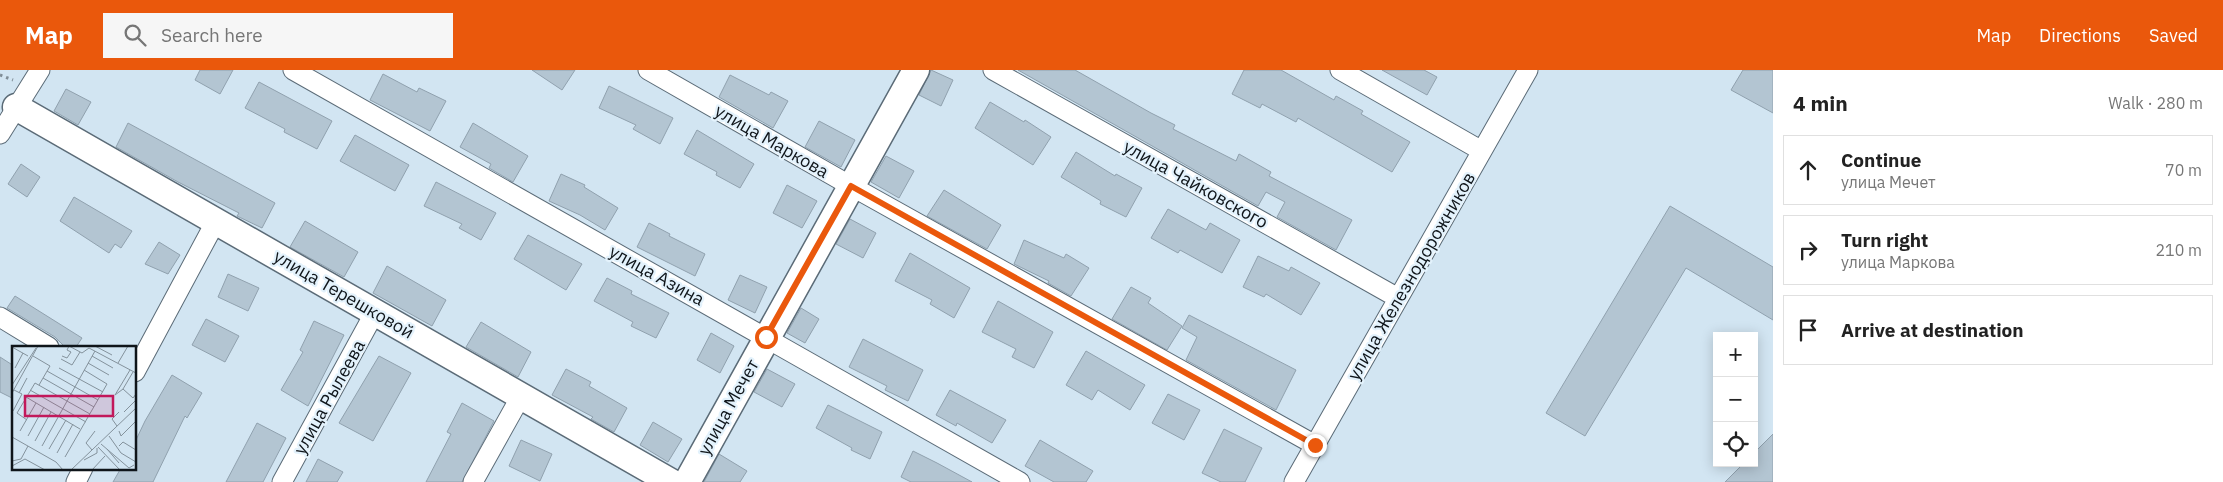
<!DOCTYPE html>
<html lang="en">
<head>
<meta charset="utf-8">
<style>
	:root { --surface:#fff; --page:#f6f6f6; --text:#222; --muted:#767676; --line:#e0e0e0; --accent:#ea580c }
	body { margin:0; font-family:"IBM Plex Sans",sans-serif; background:var(--page); color:var(--text) }
	.controls { position:absolute; right:15px; bottom:15px; display:grid; overflow:hidden; border-radius:0px; box-shadow:0 2px 12px #0003 }
	.controls button { width:45px; height:45px; display:grid; place-items:center; padding:0; border:0; border-bottom:1px solid var(--line); background:var(--surface); color:var(--text); font:25px sans-serif }
	.stop { position:absolute; width:15px; height:15px; margin:-11px; border:4px solid #ea580c; border-radius:50%; background:#fff }
	.stop.end { background:#ea580c; border-color:#fff; box-shadow:0 1px 5px #0008 }
	.list { margin:0; padding:0; list-style:none }
	h2 { display:flex; justify-content:space-between; align-items:center; height:65px; margin:0; padding:0 20px; font-size:21px }
	h2 small { font-size:16px; font-weight:400; color:var(--muted) }
	.list li { display:grid; grid-template-columns:32px 1fr auto; gap:15px; align-items:center; box-sizing:border-box; height:70px; margin:0 10px 10px; padding:0 10px; border:1px solid var(--line); border-radius:0px }
	.list b { display:block; font-size:19px; white-space:nowrap }
	.list p { margin:0; font-size:16px; white-space:nowrap; color:var(--muted) }
	.list em { font-size:16px; font-style:normal; color:var(--muted) }
	.icon { flex:none; width:28px; height:28px; fill:none; stroke:currentColor; stroke-width:2; stroke-linecap:round; stroke-linejoin:round }
	.map { position:relative; flex:none; width:1773px; height:412px; overflow:hidden }
	header { display:flex; align-items:center; gap:30px; box-sizing:border-box; height:70px; padding:0 25px; background:var(--accent); color:#fff }
	header strong { font-size:24px }
	nav { display:flex; gap:28px; margin-inline-start:auto; font-size:18px }
	.search { width:350px; height:45px; background:var(--page); display:flex; align-items:center; gap:12px; box-sizing:border-box; padding:0 18px; border-radius:0px; color:var(--muted); font-size:19px }
	main { display:flex }
	aside { flex:1; background:var(--surface) }
	.map>svg:first-child { display:block }
	.building { fill:#b3c5d2; stroke:#90a1ae }
	.lines { fill:none; stroke-linecap:round; stroke-linejoin:round }
	.street-casing { stroke:#5b6b77; stroke-width:21 }
	.secondary-casing { stroke:#5b6b77; stroke-width:29 }
	.path { stroke:#7f8d97; stroke-width:3; stroke-dasharray:2.5 4; stroke-linecap:butt }
	.street { stroke:#fff; stroke-width:19 }
	.secondary { stroke:#fff; stroke-width:26 }
	.route { stroke:#ea580c; stroke-width:6 }
	.labels { text-anchor:middle; dominant-baseline:central; stroke-width:4.5; stroke-linejoin:round; paint-order:stroke }
	.street-label { font-size:18px; fill:#0f151a; stroke:#e3f2fc }
	.inset-road { fill:none; stroke:#84929c; stroke-width:1 }
	.view { fill:#c2185b; fill-opacity:0.15; stroke:#c2185b; stroke-width:2.5 }
	.inset-edge { fill:none; stroke:#0f151a; stroke-width:2.5 }
</style>
</head>
<body>
<header>
<strong>Map</strong>
<div class="search"><svg class="icon" aria-label="search" viewBox="0 0 24 24"><circle cx="10" cy="10" r="6"/><path d="M15 15l6 6"/></svg>Search here</div>
<nav><a>Map</a><a>Directions</a><a>Saved</a></nav>
</header>
<main>
<div class="map">
<svg width="1773" height="412" viewBox="0 0 1773 412">
	<rect width="100%" height="100%" fill="#d2e5f2"/>
	<path class="building" d="M200 0H233L220 24 195 10Z
		M532 0H575L562 20Z
		M931 0 953 10 941 36 919 25Z
		M1018 0H1075L1151 43 1175 55 1173 59 1236 91 1239 84 1271 102 1269 106 1352 150 1336 180 1277 147 1285 132 1266 122 1258 136Z
		M1244 0H1281L1334 30 1336 26 1363 41 1361 44 1410 72 1392 102 1298 48 1296 52 1262 34 1260 38 1232 24Z
		M1382 0H1424L1437 7 1427 25Z
		M1743 0H1773V43L1731 20Z
		M383 4 417 22 419 18 446 31 430 61 370 30Z
		M730 5 769 25 771 22 788 31 773 58 719 27Z
		M259 12 332 51 317 79 284 62 285 59 245 38Z
		M609 16 673 48 660 74 633 59 636 55 599 38Z
		M66 19 91 32 78 55 54 41Z
		M990 32 1024 52 1025 50 1051 67 1033 95 975 58Z
		M819 51 855 70 841 97 805 77Z
		M128 53 275 133 262 158 237 146 239 143 178 112 116 77Z
		M473 53 528 86 513 112 489 98 491 94 460 77Z
		M697 60 754 94 740 118 716 105 717 102 684 84Z
		M355 65 409 95 395 121 340 91Z
		M1076 82 1115 106 1116 104 1142 118 1126 147 1100 134 1101 131 1061 107Z
		M886 86 914 101 899 128 871 112Z
		M21 94 40 107 27 127 8 114Z
		M561 104 585 115 584 117 618 138 605 160 580 145 549 131Z
		M436 112 496 143 481 170 459 158 462 154 424 136Z
		M787 115 817 131 802 158 773 143Z
		M944 120 1001 155 987 179 927 146Z
		M74 127 132 161 121 178 115 174 109 183 60 151Z
		M1670 136 1773 197V250L1686 198 1585 366 1546 343Z
		M1168 139 1206 160 1210 153 1240 170 1222 203 1180 180 1178 183 1151 168Z
		M850 149 876 163 863 188 836 174Z
		M305 151 358 182 344 207 290 177Z
		M649 153 670 164 669 166 705 184 695 206 637 177Z
		M528 165 582 194 566 220 514 189Z
		M1024 170 1064 188 1066 184 1089 198 1071 226 1048 213 1049 211 1014 194Z
		M159 172 180 185 168 204 145 194Z
		M910 183 970 218 954 248 930 234 932 230 895 211Z
		M1258 186 1289 201 1291 197 1320 213 1301 245 1266 224 1264 227 1243 217Z
		M387 196 446 230 432 256 373 223Z
		M228 204 259 218 248 241 218 227Z
		M740 205 767 217 755 243 728 230Z
		M607 208 632 221 631 224 669 243 656 268 631 256 633 252 594 231Z
		M1131 217 1151 228 1148 233 1182 256 1167 280 1112 249Z
		M15 226 82 268 76 277H65L55 267 7 238Z
		M998 231 1053 262 1034 298 1012 287 1016 279 982 262Z
		M801 238 819 249 805 273 787 263Z
		M1189 245 1296 300 1276 340 1186 290 1197 267 1182 258Z
		M206 249 239 266 225 292 192 275Z
		M314 251 344 265 308 336 281 320 303 282 300 280Z
		M481 252 531 282 518 307 466 277Z
		M711 263 734 276 720 303 697 290Z
		M863 269 923 300 908 331 885 320 887 316 849 297Z
		M1086 281 1145 315 1130 340 1098 320 1092 330 1066 315Z
		M379 286 411 303 373 371 339 353Z
		M0 287 14 296V329L0 322Z
		M566 299 591 312 589 316 627 338 614 362 591 349 593 347 552 325Z
		M767 299 795 314 782 337 754 322Z
		M172 305 202 323 187 348 185 346 153 412H113L121 398H135V372L145 351Z
		M950 320 1006 350 992 373 957 353 956 356 936 345Z
		M1168 324 1200 340 1184 370 1152 353Z
		M462 333 494 351 462 412H426L451 364 447 362Z
		M828 335 882 362 870 389 851 380 852 378 816 358Z
		M653 352 682 369 668 392 640 375Z
		M257 353 286 368 274 391 263 412H226Z
		M1224 359 1262 378 1245 412H1221L1202 403Z
		M1773 364V412H1725L1744 393H1754V383Z
		M521 370 552 384 540 411 509 396Z
		M1040 370 1093 401 1086 412H1054L1025 396Z
		M913 381 937 393 972 412H911L901 407Z
		M719 384 747 401 740 412H704Z
		M318 389 343 402 337 412H306Z"/>
	<g class="lines">
		<g class="street-casing">
			<path id="street" d="M293 0 1020 412
				M648 0 851 116 1315 375
				M993 0 1398 228
				M1340 0 1482 81
				M0 64 40 0
				M0 247 49 277
				M135 302 216 151
				M76 412 83 398
				M282 412 375 242
				M473 412 521 326
				M1294 412 1528 0"/>
		</g>
		<g class="secondary-casing">
			<path id="secondary" d="M16 37 671 412
				M687 412 916 0"/>
		</g>
		<path class="path" d="M0 5 13 10"/>
		<use href="#street" class="street"/>
		<use href="#secondary" class="secondary"/>
	</g>
	<g class="lines">
		<path class="route" d="M766 267 851 116 1315 375"/>
	</g>
	<g class="labels">
		<g class="street-label">
			<text transform="translate(772 71) rotate(30)">улица Маркова</text>
			<text transform="translate(1196 114) rotate(29)">улица Чайковского</text>
			<text transform="translate(657 205) rotate(29)">улица Азина</text>
			<text transform="translate(1411 206) rotate(-60)">улица Железнодорожников</text>
			<text transform="translate(344 224) rotate(30)">улица Терешковой</text>
			<text transform="translate(329 327) rotate(-61)">улица Рылеева</text>
			<text transform="translate(728 337) rotate(-61)">улица Мечет</text>
		</g>
	</g>
	<g transform="translate(12 276)">
		<rect width="124" height="124" fill="#d2e5f2"/>
		<path class="inset-road" d="M57 0 70 7 77 2 124 27M83 0 100 9M0 1 16 10M21 10 38 20 27 39M50 10 55 12 59 6 55 4 57 0M80 10 101 22M49 13 60 19 68 6M76 17 97 29M106 17 116 0M3 22 11 7M47 22 91 46M35 25 86 54M121 26 111 43 121 52 124 48M31 32 82 61M0 39 24 2M111 43 103 49 118 24M18 44 74 76M0 47 26 0M7 47 15 32M14 51 68 83M1 65 10 48 2 44M112 66 124 54M15 74 5 67 23 37 78 68M105 80 100 73 107 66M8 85 24 57M107 85 109 90 124 75M16 90 32 61M97 90 109 107 124 116M0 91 44 116 51 124M23 95 39 66M89 98 117 122 122 119M30 100 83 5M107 100 111 96 124 104M86 101 108 124M37 103 54 74M95 103 107 117M80 104 74 97 83 85M45 107 61 78M53 111 95 38 72 24M72 114 85 107V102M0 115 9 113 16 100M0 120 13 113 33 124M59 124 124 62M80 124 93 110"/>
		<path class="view" d="M13 50H101V70H13Z"/>
		<rect width="124" height="124" class="inset-edge"/>
	</g>
</svg>
<div class="controls">
<button>+</button>
<button>−</button>
<button><svg class="icon" aria-label="locate" viewBox="0 0 24 24"><circle cx="12" cy="12" r="6"/><path d="M12 2v4M12 18v4M2 12h4M18 12h4"/></svg></button>
</div>
<div class="stop" style="left:766px;top:267px"></div>
<div class="stop end" style="left:1315px;top:375px"></div>
</div>
<aside>
<h2>4 min<small>Walk · 280 m</small></h2>
<ul class="list">
<li><svg class="icon" aria-label="ahead" viewBox="0 0 24 24"><path d="M12 20V5M6 11l6-6 6 6"/></svg><div><b>Continue</b><p>улица Мечет</p></div><em>70 m</em></li>
<li><svg class="icon" aria-label="right" viewBox="0 0 24 24"><path d="M7 20v-9h11M14 6l5 5-5 5"/></svg><div><b>Turn right</b><p>улица Маркова</p></div><em>210 m</em></li>
<li><svg class="icon" aria-label="arrive" viewBox="0 0 24 24"><path d="M6 21V4h12l-3 4 3 4H6"/></svg><div><b>Arrive at destination</b></div></li>
</ul>
</aside>
</main>
</body>
</html>
